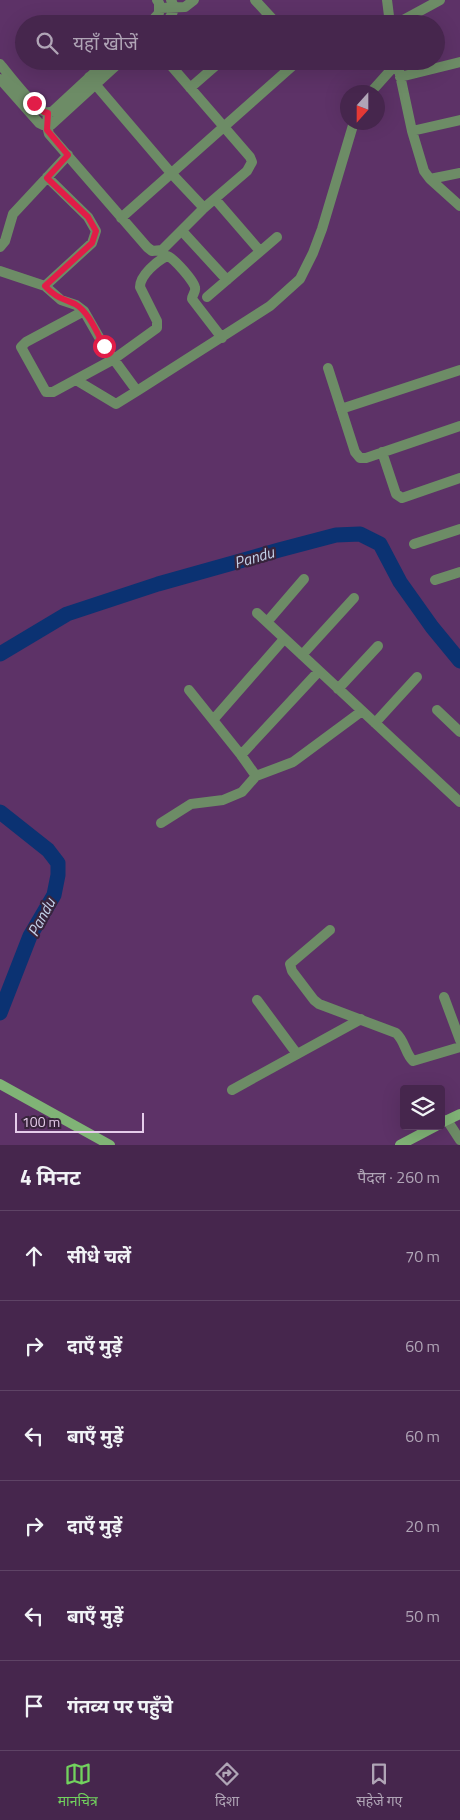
<!DOCTYPE html>
<html lang="hi">
<head>
<meta charset="utf-8">
<style>
	:root { --surface:#46264d; --page:#4d2e54; --text:#f1f3f6; --muted:#b0a5b6; --line:#5e4365; --accent:#72d25e }
	body { margin:0; font-family:"Titillium Web","Noto Sans Devanagari",sans-serif; background:var(--page); color:var(--text) }
	.controls { position:absolute; right:15px; bottom:15px; display:grid; overflow:hidden; border-radius:5px; box-shadow:0 5px 20px #0002 }
	.controls button { width:45px; height:45px; display:grid; place-items:center; padding:0; border:0; border-bottom:1px solid var(--line); background:var(--surface); color:var(--text); font:25px sans-serif }
	.compass { position:absolute; left:340px; top:85px; width:45px; height:45px; border-radius:50%; background:var(--surface); box-shadow:0 5px 20px #0002; rotate:201deg }
	.scale { position:absolute; left:15px; bottom:12px; width:129px; box-sizing:border-box; padding-left:5px; border:2px solid #e6cceb; border-top:0; font-size:14px; line-height:18px; white-space:nowrap; color:#e6cceb; -webkit-text-stroke:4px #38243c; paint-order:stroke }
	.stop { position:absolute; width:15px; height:15px; margin:-11px; border:4px solid #e11d48; border-radius:50%; background:#fff }
	.stop.end { background:#e11d48; border-color:#fff; box-shadow:0 1px 5px #0008 }
	.list { margin:0; padding:0; list-style:none }
	h2 { display:flex; justify-content:space-between; align-items:center; height:65px; margin:0; padding:0 20px; font-size:21px }
	h2 small { font-size:16px; font-weight:400; color:var(--muted) }
	.list li { display:grid; grid-template-columns:32px 1fr auto; gap:15px; align-items:center; box-sizing:border-box; height:90px; padding:0 20px; border-top:1px solid var(--line) }
	.list b { display:block; font-size:19px; white-space:nowrap }
	.list em { font-size:16px; font-style:normal; color:var(--muted) }
	.icon { flex:none; width:28px; height:28px; fill:none; stroke:currentColor; stroke-width:2; stroke-linecap:round; stroke-linejoin:round }
	.map { position:relative; flex:none; width:460px; height:1145px; overflow:hidden }
	.search { position:absolute; background:var(--surface); box-shadow:0 5px 20px #0002; left:15px; right:15px; top:15px; height:55px; display:flex; align-items:center; gap:12px; box-sizing:border-box; padding:0 18px; border-radius:28px; color:var(--muted); font-size:19px }
	.sheet { height:605px; background:var(--surface) }
	nav { display:flex; justify-content:space-around; align-items:center; box-sizing:border-box; height:70px; border-top:1px solid var(--line); background:var(--surface); font-size:14px; color:var(--muted) }
	nav a { display:grid; justify-items:center; gap:2px }
	nav .on { color:var(--accent) }
	.map>svg:first-child { display:block }
	.lines { fill:none; stroke-linecap:round; stroke-linejoin:round }
	.river { stroke:#0b3272; stroke-width:15 }
	.street { stroke:#6d8c66; stroke-width:10 }
	.secondary { stroke:#80b376; stroke-width:10 }
	.route { stroke:#e11d48; stroke-width:6 }
	.labels { text-anchor:middle; dominant-baseline:central; stroke-width:4.5; stroke-linejoin:round; paint-order:stroke }
	.water-label { font-size:16px; font-style:italic; fill:#c3d1e8; stroke:#38243c }
</style>
</head>
<body>
<div class="map">
<svg width="460" height="1145" viewBox="0 0 460 1145">
	<rect width="100%" height="100%" fill="#5d3267"/>
	<g class="lines">
		<path class="river" d="M0 654 67 614 158 584 279 550 336 535 360 534 380 544 400 582 432 627 460 661
			M0 812 48 850 58 863V875L54 895 30 936 0 1013"/>
		<path class="street" d="M255 0 277 24
			M387 0 390 24
			M159 8 185 7 194 0
			M149 24 159 13V3L157 0
			M164 24C171 17 177 10 171 0
			M396 24 440 0
			M397 61 412 131 424 171 430 179 460 206
			M0 64C8 74 35 109 45 112 49 113 49 112 53 111L107 61
			M89 77 171 173 204 208
			M400 77 460 62
			M0 79 39 123 43 125H51L121 61
			M190 88 221 61
			M371 92 397 63
			M48 113 47 126 49 134 147 247 152 251 162 250 204 208 247 171 252 162 250 157 167 61
			M412 131 460 120
			M430 179 460 173
			M215 199 260 251
			M121 218 298 61
			M182 231 227 280
			M0 247 5 241 13 214 68 155
			M0 271 45 286 61 300 76 305 84 311 104 346 137 391 270 306 300 279 313 253 322 229 354 122
			M45 286 92 243 96 231 88 217 47 177
			M207 297 277 237
			M84 311 26 342 21 347 46 392H53L114 359 157 328V321L140 287C140 275 157 261 167 256 173 257 195 282 195 288 196 292 192 295 192 299L222 338
			M328 368 355 452 360 458H366L460 426
			M76 380 116 404 137 391
			M341 409 460 370
			M382 452 396 494 402 498 460 478
			M414 544 460 529
			M435 580 460 572
			M257 613 460 802
			M267 622 304 579
			M302 655 354 598
			M338 689 378 646
			M189 690 241 755 319 671
			M437 710 460 732
			M213 720 284 639
			M375 723 417 677
			M241 755 256 776 293 762 362 711
			M161 823 191 804 223 800 242 792 256 776
			M330 930 290 964 292 971 314 1000 319 1004 396 1033C405 1041 405 1053 413 1061L460 1047
			M444 997 460 1040
			M257 1000 297 1054
			M232 1090 361 1019
			M447 1120 460 1140"/>
		<path class="secondary" d="M0 1084 110 1145
			M441 1123 460 1114
			M400 1145 436 1126"/>
	</g>
	<g class="lines">
		<path class="route" d="M34 103 44 112 48 113 47 130 68 155 47 178 88 217 96 231 92 243 45 286C56 298 62 298 75 304 89 312 97 333 104 346"/>
	</g>
	<g class="labels">
		<g class="water-label">
			<text transform="translate(254 557) rotate(-16)">Pandu</text>
			<text transform="translate(41 917) rotate(-62)">Pandu</text>
		</g>
	</g>
</svg>
<div class="controls">
<button><svg class="icon" aria-label="layers" viewBox="0 0 24 24"><path d="M12 4l9 5-9 5-9-5zM3 14l9 5 9-5"/></svg></button>
</div>
<svg class="compass" viewBox="-18 -18 36 36"><path d="M0-13l5 13h-10z" fill="#e53935"/><path d="M0 13l5-13h-10z" fill="#b0a5b6"/></svg>
<div class="scale">100 m</div>
<div class="stop" style="left:104px;top:346px"></div>
<div class="stop end" style="left:34px;top:103px"></div>
<div class="search"><svg class="icon" aria-label="search" viewBox="0 0 24 24"><circle cx="10" cy="10" r="6"/><path d="M15 15l6 6"/></svg>यहाँ खोजें</div>
</div>
<section class="sheet">
<h2>4 मिनट<small>पैदल · 260 m</small></h2>
<ul class="list">
<li><svg class="icon" aria-label="ahead" viewBox="0 0 24 24"><path d="M12 20V5M6 11l6-6 6 6"/></svg><div><b>सीधे चलें</b></div><em>70 m</em></li>
<li><svg class="icon" aria-label="right" viewBox="0 0 24 24"><path d="M7 20v-9h11M14 6l5 5-5 5"/></svg><div><b>दाएँ मुड़ें</b></div><em>60 m</em></li>
<li><svg class="icon" aria-label="left" viewBox="0 0 24 24"><path d="M17 20v-9H6M10 6l-5 5 5 5"/></svg><div><b>बाएँ मुड़ें</b></div><em>60 m</em></li>
<li><svg class="icon" aria-label="right" viewBox="0 0 24 24"><path d="M7 20v-9h11M14 6l5 5-5 5"/></svg><div><b>दाएँ मुड़ें</b></div><em>20 m</em></li>
<li><svg class="icon" aria-label="left" viewBox="0 0 24 24"><path d="M17 20v-9H6M10 6l-5 5 5 5"/></svg><div><b>बाएँ मुड़ें</b></div><em>50 m</em></li>
<li><svg class="icon" aria-label="arrive" viewBox="0 0 24 24"><path d="M6 21V4h12l-3 4 3 4H6"/></svg><div><b>गंतव्य पर पहुँचे</b></div></li>
</ul>
</section>
<nav>
<a class="on"><svg class="icon" aria-label="map" viewBox="0 0 24 24"><path d="M3 6l6-2 6 2 6-2v14l-6 2-6-2-6 2zM9 4v14M15 6v14"/></svg>मानचित्र</a>
<a><svg class="icon" aria-label="directions" viewBox="0 0 24 24"><path d="M12 3l9 9-9 9-9-9zM9 14v-3h6M13 9l2 2-2 2"/></svg>दिशा</a>
<a><svg class="icon" aria-label="saved" viewBox="0 0 24 24"><path d="M7 4h10v16l-5-4-5 4z"/></svg>सहेजे गए</a>
</nav>
</body>
</html>
